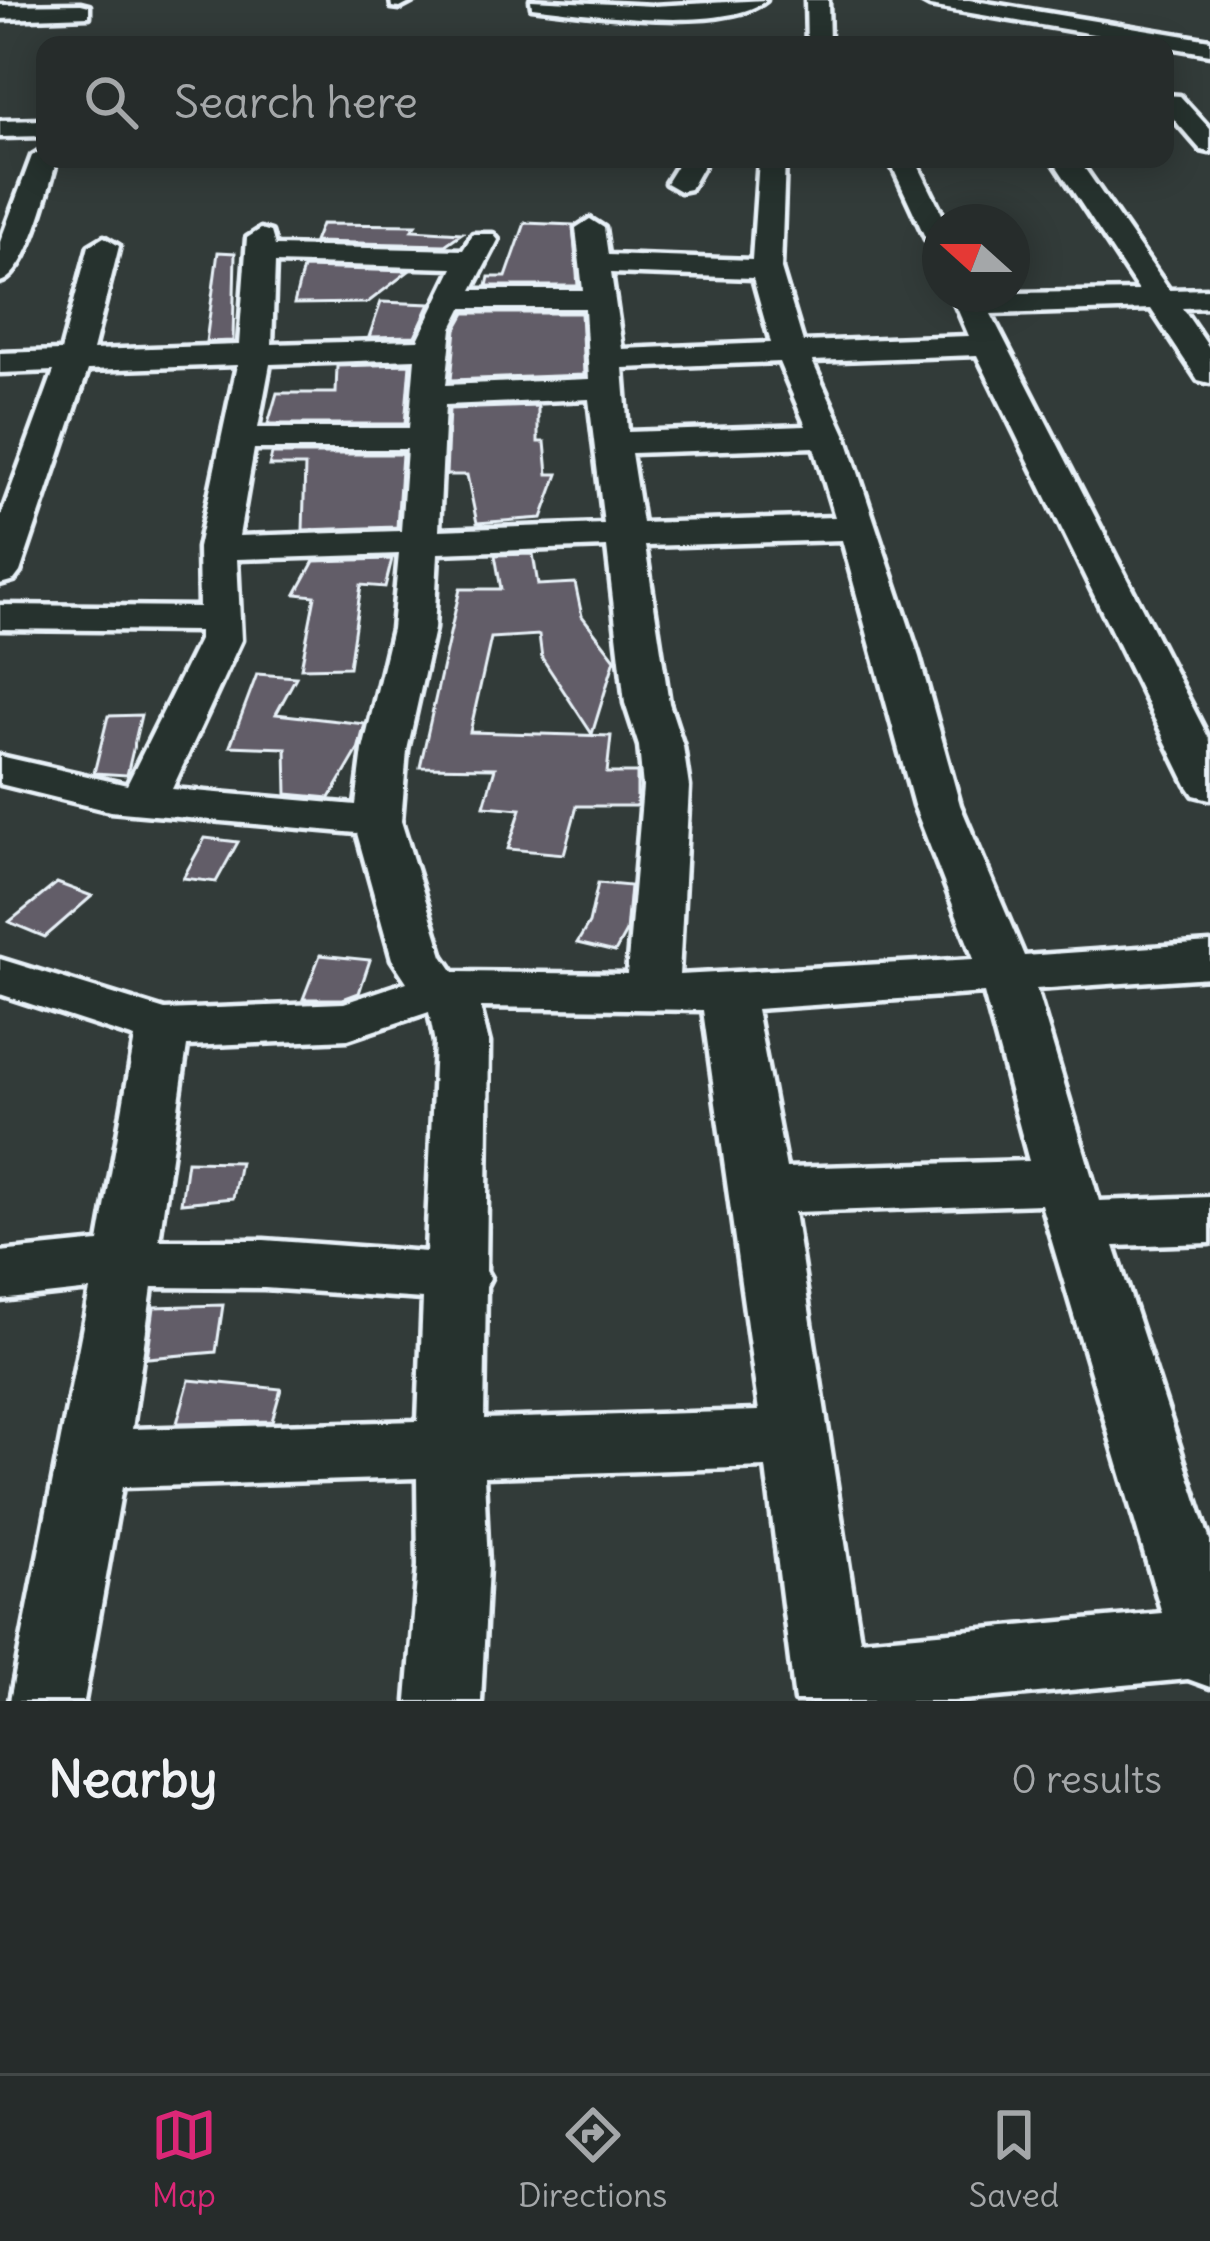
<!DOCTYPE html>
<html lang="en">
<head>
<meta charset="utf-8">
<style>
	:root { --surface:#262c2b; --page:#323837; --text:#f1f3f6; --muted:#a4a7a9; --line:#424847; --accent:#db2777 }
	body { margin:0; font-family:Delius,sans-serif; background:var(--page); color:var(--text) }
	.compass { position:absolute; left:922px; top:204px; width:108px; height:108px; border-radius:50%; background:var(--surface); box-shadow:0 6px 30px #0003; rotate:291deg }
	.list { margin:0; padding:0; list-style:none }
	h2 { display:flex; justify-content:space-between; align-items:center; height:156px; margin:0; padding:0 48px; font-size:51px }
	h2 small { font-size:39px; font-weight:400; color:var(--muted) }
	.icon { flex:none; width:66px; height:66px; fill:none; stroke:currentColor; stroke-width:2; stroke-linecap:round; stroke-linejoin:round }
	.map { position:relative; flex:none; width:1210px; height:1701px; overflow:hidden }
	.search { position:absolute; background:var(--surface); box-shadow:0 6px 30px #0003; left:36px; right:36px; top:36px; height:132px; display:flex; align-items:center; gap:30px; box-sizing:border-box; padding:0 42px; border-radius:24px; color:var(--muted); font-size:45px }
	.sheet { height:372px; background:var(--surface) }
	nav { display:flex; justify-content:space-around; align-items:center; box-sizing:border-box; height:168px; border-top:3px solid var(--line); background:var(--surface); font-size:33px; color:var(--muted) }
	nav a { display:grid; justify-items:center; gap:6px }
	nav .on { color:var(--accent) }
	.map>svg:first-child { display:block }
	.building { fill:#625d67; stroke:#e8f1f8; stroke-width:3 }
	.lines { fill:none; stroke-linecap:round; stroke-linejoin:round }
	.minor-casing { stroke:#e8f1f8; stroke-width:9 }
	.minor { fill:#26332d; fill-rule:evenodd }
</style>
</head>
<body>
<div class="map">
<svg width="1210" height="1701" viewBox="0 0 1210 1701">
	<rect width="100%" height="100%" fill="#323b39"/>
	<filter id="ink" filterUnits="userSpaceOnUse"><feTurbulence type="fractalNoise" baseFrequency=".00833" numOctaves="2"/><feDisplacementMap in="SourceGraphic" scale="24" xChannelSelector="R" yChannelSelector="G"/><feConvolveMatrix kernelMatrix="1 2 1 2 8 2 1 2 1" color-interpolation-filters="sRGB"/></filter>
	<g filter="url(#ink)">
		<path class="building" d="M525 223 573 225 578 286H487L489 277H506Z
			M321 224 416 225 412 230 462 233 445 245 314 242Z
			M218 252 235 253 233 341 206 342Z
			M303 268 409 271 367 303 294 304Z
			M381 302 430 304 415 336 369 337Z
			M465 313H581L584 375 451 380 456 329Z
			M410 364 405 424H268L277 393H336L337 366Z
			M538 406V442H545L548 474H558L542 518 477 523 467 475H446L449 409Z
			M272 454H402L397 527 303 530 305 466H269Z
			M533 554 538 585 575 583 582 616 615 659 592 734 542 658 539 635 491 638 470 732 611 736 607 773H637V806H577L564 854 508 849 521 809 484 806 495 768 420 767 460 589H501L495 555Z
			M392 559 385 587 361 585 349 667 301 668 315 596 296 594 314 561Z
			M257 674 296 677 276 714 365 724 358 750 330 798 287 794 286 748 230 746Z
			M141 715 127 775 94 773 108 716Z
			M205 838 238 842 216 882 183 878Z
			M57 883 92 896 45 937 9 922Z
			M598 883 630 886 626 932 615 952 577 943 589 923Z
			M320 955 370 960 359 993 343 999H303Z
			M187 1161 240 1162 233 1198 181 1203Z
			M223 1305 216 1352 147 1358 154 1307Z
			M189 1380 281 1389 272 1421 177 1423Z"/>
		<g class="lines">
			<g class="minor-casing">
				<path id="minor" d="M391 0H415L400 8 392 7Z
					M531 0 653 6 766 0C726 33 592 14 540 8L532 7Z
					M806 0H828L829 45H807Z
					M919 0H969L1210 40V54L930 6Z
					M81 4 89 6V16L0 19V5Z
					M1165 95 1180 96 1210 129V152L1201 150 1165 109Z
					M45 120V136L0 137V121Z
					M45 148V159H57C49 187 28 275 0 282V242L32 156Z
					M681 159H707L690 189 680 191 666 183Z
					M759 159H785L781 269 803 342 969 336 951 294 1139 291 1052 159H1078L1169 290 1210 289V307L1182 308 1210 349V383L1198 380 1151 309 991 314 1210 741V799L1194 795 1187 785 977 355 812 361 846 436 919 657 960 805 1024 956 1210 943V977L1036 989 1099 1201 1210 1197V1243L1114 1246 1210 1541V1687L1188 1679 953 1701H795L766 1467 484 1476 488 1566 481 1701H407L418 1566 417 1478 122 1487 84 1701H10L90 1290 0 1300V1252L99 1242 135 1038 0 994V959L165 1010 344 1003 407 982 392 959 357 833 110 811 0 784V756L127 785 199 640V631L0 629V605L199 607 198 548 237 365 88 370 20 572 14 580 0 584V519L54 371 0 373V353L61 351 89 246 104 237 119 246 93 350 239 345 247 238 261 229 271 232 275 246 463 250 473 234H493L498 240 472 290H583L576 228 590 219 604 228 608 255 752 260ZM275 263 453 268 418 340 272 344ZM611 273 753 278 771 343 622 349ZM462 308H585L589 379 446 385 452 328ZM415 359 409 428H258L270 364ZM779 362 806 426 628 432 623 368ZM589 399 604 524 439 530 445 405ZM814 447 835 517 642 523 631 453ZM254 449H407L401 531 239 536ZM842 540 914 805 974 959 679 975 689 787 683 746 669 703 645 546ZM607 547 625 703 639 746 643 787 627 974 454 972 443 956 401 821 407 750 434 629 438 553ZM399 554 392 629 363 750 356 805 172 789 241 640 237 559ZM984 993 1029 1161 786 1168 756 1009ZM480 1007 703 1010 759 1411 484 1419 486 1286 490 1278 486 1271 489 1043ZM429 1012 435 1043 426 1252 264 1240H159L187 1046 348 1039ZM1041 1204 1162 1613 860 1640 794 1212ZM152 1287 264 1288 423 1299 418 1421 132 1429Z
					M889 159H915L946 222H940V248L926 239Z"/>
			</g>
			<use href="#minor" class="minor"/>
		</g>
	</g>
</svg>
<svg class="compass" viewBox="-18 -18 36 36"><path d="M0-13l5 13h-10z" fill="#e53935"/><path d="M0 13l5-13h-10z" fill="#a4a7a9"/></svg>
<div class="search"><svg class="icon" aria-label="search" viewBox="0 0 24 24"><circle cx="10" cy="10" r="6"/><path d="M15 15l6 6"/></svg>Search here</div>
</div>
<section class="sheet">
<h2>Nearby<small>0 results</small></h2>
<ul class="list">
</ul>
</section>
<nav>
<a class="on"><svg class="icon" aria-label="map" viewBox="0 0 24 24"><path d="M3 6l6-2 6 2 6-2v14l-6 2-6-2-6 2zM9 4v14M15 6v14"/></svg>Map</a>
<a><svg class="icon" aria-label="directions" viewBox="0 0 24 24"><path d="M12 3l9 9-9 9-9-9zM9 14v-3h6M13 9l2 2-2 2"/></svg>Directions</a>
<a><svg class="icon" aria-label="saved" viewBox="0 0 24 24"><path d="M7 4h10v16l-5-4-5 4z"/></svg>Saved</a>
</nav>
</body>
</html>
